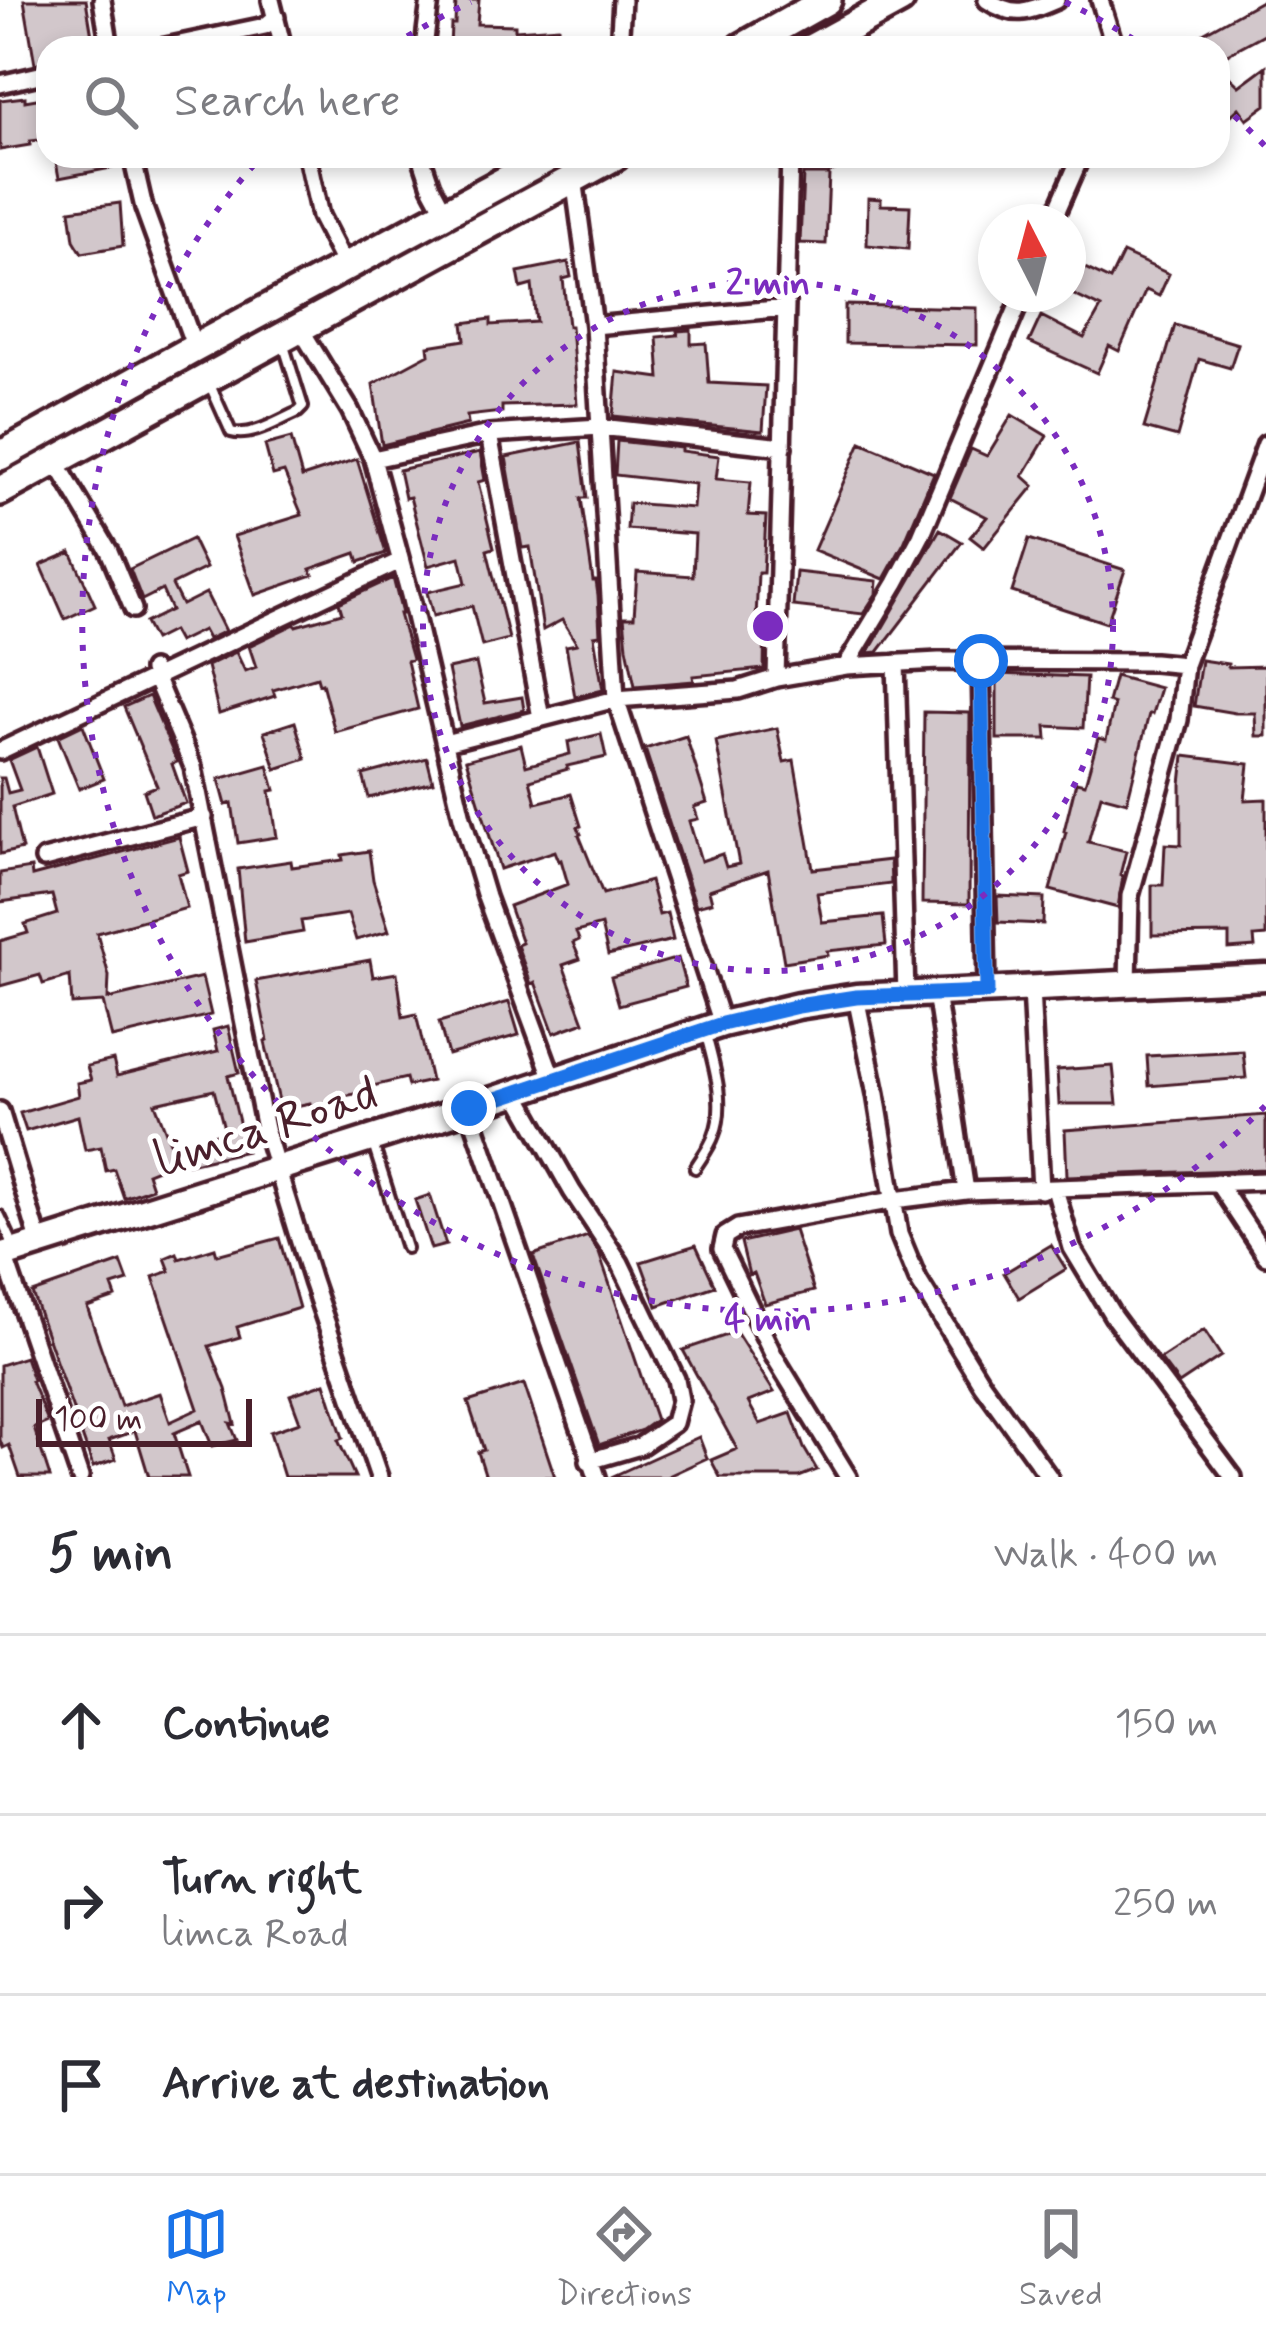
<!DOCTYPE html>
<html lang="en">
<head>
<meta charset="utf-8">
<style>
	:root { --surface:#fff; --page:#f2f2f3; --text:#2b2b33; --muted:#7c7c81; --line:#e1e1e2; --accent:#1a73e8 }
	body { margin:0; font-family:Mynerve,sans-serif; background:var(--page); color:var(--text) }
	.compass { position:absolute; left:978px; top:204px; width:108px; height:108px; border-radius:50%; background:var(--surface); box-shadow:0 6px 18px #0003; rotate:354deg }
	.scale { position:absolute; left:36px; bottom:30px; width:216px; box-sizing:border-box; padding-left:12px; border:6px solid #4a1f2b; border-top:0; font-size:33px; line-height:42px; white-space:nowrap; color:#4a1f2b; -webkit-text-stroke:9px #fff; paint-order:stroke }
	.stop { position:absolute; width:36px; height:36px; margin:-27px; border:9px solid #1a73e8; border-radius:50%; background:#fff }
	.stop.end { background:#1a73e8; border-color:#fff; box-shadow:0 3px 12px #0008 }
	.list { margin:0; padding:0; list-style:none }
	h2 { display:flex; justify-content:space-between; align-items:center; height:156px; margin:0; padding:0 48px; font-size:51px }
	h2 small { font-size:39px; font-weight:400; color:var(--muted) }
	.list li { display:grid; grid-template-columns:78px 1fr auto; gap:36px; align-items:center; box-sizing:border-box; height:180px; padding:0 48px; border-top:3px solid var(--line) }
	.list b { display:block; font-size:45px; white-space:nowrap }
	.list p { margin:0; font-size:39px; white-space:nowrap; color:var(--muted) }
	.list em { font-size:39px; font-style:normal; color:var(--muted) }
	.icon { flex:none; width:66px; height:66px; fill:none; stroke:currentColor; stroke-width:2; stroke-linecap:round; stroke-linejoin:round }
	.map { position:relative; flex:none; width:1266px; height:1477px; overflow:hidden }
	.search { position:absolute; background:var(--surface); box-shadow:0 6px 18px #0003; left:36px; right:36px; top:36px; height:132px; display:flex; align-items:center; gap:30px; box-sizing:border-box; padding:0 42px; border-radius:36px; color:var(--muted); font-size:45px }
	.sheet { height:696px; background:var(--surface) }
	nav { display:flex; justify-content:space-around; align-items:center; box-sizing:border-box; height:168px; border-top:3px solid var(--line); background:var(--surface); font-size:33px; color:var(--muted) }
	nav a { display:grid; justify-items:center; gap:6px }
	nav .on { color:var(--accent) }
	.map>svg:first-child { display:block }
	.building { fill:#d2c7cb; stroke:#4a1f2b; stroke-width:3; fill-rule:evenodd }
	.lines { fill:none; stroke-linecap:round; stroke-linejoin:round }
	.lane-casing { stroke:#4a1f2b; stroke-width:16 }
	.street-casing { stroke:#4a1f2b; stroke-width:24 }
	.primary-casing { stroke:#4a1f2b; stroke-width:33 }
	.highway-casing { stroke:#4a1f2b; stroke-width:36 }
	.lane { stroke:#fff; stroke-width:8 }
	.street { stroke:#fff; stroke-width:15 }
	.primary { stroke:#fff; stroke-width:24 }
	.highway { stroke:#fff; stroke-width:27 }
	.route { stroke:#1a73e8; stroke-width:15 }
	.ring { fill:none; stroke:#7b2cbf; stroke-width:6; stroke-dasharray:6 12 }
	.labels { text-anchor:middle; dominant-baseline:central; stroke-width:10; stroke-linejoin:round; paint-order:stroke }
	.street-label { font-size:48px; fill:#4a1f2b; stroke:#fff }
	.centre { fill:#7b2cbf; stroke:#fff; stroke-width:6 }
	.ring-label { font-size:36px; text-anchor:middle; font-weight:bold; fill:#7b2cbf; stroke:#fff; stroke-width:10; stroke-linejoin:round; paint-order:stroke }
</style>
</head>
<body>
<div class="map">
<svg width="1266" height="1477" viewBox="0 0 1266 1477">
	<rect width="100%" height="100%" fill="#fff"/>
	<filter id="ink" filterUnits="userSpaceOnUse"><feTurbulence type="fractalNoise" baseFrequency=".00833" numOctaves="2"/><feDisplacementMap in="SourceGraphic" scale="24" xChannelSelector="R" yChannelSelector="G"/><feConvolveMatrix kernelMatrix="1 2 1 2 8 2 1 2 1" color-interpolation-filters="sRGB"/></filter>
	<g filter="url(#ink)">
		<path class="building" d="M24 0H86L94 48H48V61L35 64Z
			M456 0H479L477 24 515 25V30L558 27 559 48H450L451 24H455Z
			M1263 0H1266V33L1218 59V48H1211L1203 33Z
			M1218 66 1239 86 1266 66V105L1247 119 1239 108 1218 127Z
			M25 97V101L48 97V139L30 141V145L0 150V100Z
			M55 156H114L116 167 59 178Z
			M803 174H829L826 244 800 243Z
			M868 198 881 199V205L910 206 908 249 867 245Z
			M120 203 123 246 82 253 74 240 70 210Z
			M1123 253 1169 274 1159 296 1146 290 1119 351 1109 346 1097 373 1029 342 1041 316 1084 338 1101 308 1068 292V260L1110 280Z
			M568 262 571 277 563 279 568 326H571L577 404 502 406V412L467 416 468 424 382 445 373 384 429 354 428 346 465 340 463 323 491 319V325L536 322 532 285 521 288 518 272Z
			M845 305 977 308V345L845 343Z
			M1175 325 1238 344 1230 368 1199 359 1177 437 1144 428Z
			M691 330V344L706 343 709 383 766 386 763 431 613 416 617 372 660 378 657 337 678 335 677 331Z
			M1012 415 1047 436 1023 476 1034 486 984 548 970 537 987 517 950 498 971 449 987 456Z
			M291 438 302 477 357 459 386 553 359 562 356 553 310 569 313 575 255 595 234 536 302 515 284 472 273 475 265 445Z
			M617 441 681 448V451L719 456 716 479 751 482 748 515 766 516 763 573H758L756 618 765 617 764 669 693 676 694 681 635 686 627 647 624 617H634L637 572 693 576 695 534 627 529 629 503 693 508 695 484 615 475Z
			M580 442 587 498H581L593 581H596L598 595 600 635 594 636 603 690 575 697 566 646 577 644 562 620 543 630 530 547 522 548 506 457Z
			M861 442 934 473 904 543 884 579 814 550Z
			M480 452 485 480 478 482 494 548 487 550 509 639 482 646 472 606 433 616 427 592 466 583 460 557 428 566 410 497 405 498 399 470Z
			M940 529 962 542 878 652 868 653Z
			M192 539 206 568 172 585 182 605 206 593 225 631 208 639 203 630 178 642 172 631 154 640 145 623 171 610 162 590 142 600 130 569Z
			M1029 539 1125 570 1107 623 1012 592Z
			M71 552 95 605 65 619 41 565Z
			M796 572 877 581 876 594 863 614 793 606Z
			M393 578 402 614H399L412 659 407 661 418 709 335 732 322 683 319 684 317 677 273 690 275 696 219 714 207 666 236 652 245 671 256 667 249 646 295 624 296 626 342 613 339 603Z
			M1201 660 1228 664V667L1266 666V736H1256L1255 713H1235L1194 706Z
			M476 663 485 703 522 697 524 710 460 726 448 669Z
			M997 674 1086 677 1083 728 1046 726 1047 739H997Z
			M1115 676 1160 688 1152 714H1149L1127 802 1101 795 1088 842 1126 851 1120 875 1123 876 1118 908 1050 890 1066 832 1064 831 1076 782 1085 784 1098 738 1106 740 1114 704 1108 702Z
			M149 696 177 762 172 764 186 803 152 815 144 791 157 786 124 707Z
			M924 712 970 713 969 904 922 903Z
			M295 722 306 759 276 769 264 732Z
			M83 725 104 779 79 789 58 737Z
			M777 728 784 762 794 760 813 869 890 860 891 884 817 893 822 922 883 916 886 945 827 951 828 955 784 962 768 870 709 890 712 902 696 906 645 749 686 736 707 803 694 807 698 819 689 821 701 861 722 854 726 867 739 864 716 741Z
			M601 734 606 757 567 766 568 769 530 780 536 803 571 794 581 826 578 827 581 834 579 835 603 894 650 881 659 915 667 913 673 940 608 955 601 925 576 932 579 940 573 943 580 959 563 965 584 1022 554 1033 535 982 531 984 517 945 522 943 509 906 568 884 561 860 559 861 555 851 500 869 466 760 521 745 526 766 570 754 568 742Z
			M37 747 52 794 12 807 22 849 0 854V778H4L8 793 20 790 9 760Z
			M1184 756 1249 764 1245 800 1266 799V936L1254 937 1255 947 1229 949V934L1152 935V885H1163L1165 844 1181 845V784Z
			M427 758 433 782 369 798 363 775Z
			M268 765 275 790 270 791 277 837 238 843 232 803 226 805 219 779Z
			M179 837 188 871 178 874 187 908 97 933 109 976 108 999 202 977 211 1015 112 1038 103 1002 72 1004 70 976 43 984 40 975 0 986V941L28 933 25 924 57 914 52 895 0 902V873L31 868 32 876Z
			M369 851 373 880 389 931 356 940 348 914 301 921 303 932 245 942 238 869 291 861 292 867 343 860 342 855Z
			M997 896 1044 898 1043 924 998 922Z
			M678 958 686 987 619 1005 611 977Z
			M370 960 373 977 397 973 403 1017 416 1014 431 1081 408 1086 406 1078 364 1088 365 1092 333 1098 334 1103 311 1107 310 1103 281 1109 265 1042 268 1041 256 981Z
			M509 1002 519 1035 448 1055 439 1022Z
			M228 1026 239 1073 228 1076 246 1151 189 1164 187 1157 147 1173 152 1188 124 1198 114 1169 106 1171 101 1147 85 1150 78 1116 26 1131 20 1113 79 1096 77 1083 91 1080 87 1066 113 1060 117 1076 218 1051 213 1030ZM214 1090 225 1132 171 1145 155 1103Z
			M1243 1051 1246 1078 1149 1086 1147 1056Z
			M1113 1066 1117 1104H1059L1057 1070Z
			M1266 1115V1169L1067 1176 1065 1130Z
			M430 1195 446 1245 431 1249 415 1200Z
			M794 1230 814 1291 765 1304 754 1273 749 1275 741 1242Z
			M588 1236 599 1253 656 1420 642 1430 599 1445 533 1255Z
			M279 1238 299 1308 237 1327 240 1337 209 1346 226 1389 235 1424 230 1423 237 1440 212 1446 202 1421 174 1433 188 1477H149L135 1431 109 1440 116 1459 93 1467 32 1293 121 1262 128 1281 112 1286 116 1297 87 1307 121 1406 160 1393 170 1422 198 1409 153 1277 170 1271 165 1258 177 1253 179 1259 215 1248 217 1255Z
			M696 1245 715 1286 657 1306 641 1262Z
			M1051 1245 1066 1269 1019 1298 1004 1273Z
			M1204 1330 1221 1356 1179 1384 1160 1359Z
			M736 1332 774 1392 748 1402 760 1424 791 1413 804 1448 817 1470 799 1477H720L711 1460 737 1449 683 1350Z
			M25 1357 33 1380 31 1381 48 1422 34 1428 50 1477H20L9 1445 3 1448 0 1440V1365Z
			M325 1383 343 1438 338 1440 355 1477H284L270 1432 300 1422 290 1395Z
			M524 1384 555 1477H486L478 1452 484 1450 468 1402Z
			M699 1437 707 1458 666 1477H611Z"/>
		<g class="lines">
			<g class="lane-casing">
				<path id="lane" d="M831 165 846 156
					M210 385 231 432C252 438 277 421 298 412L303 407 284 346
					M372 1141 406 1248
					M695 1168C701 1158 710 1147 714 1135 727 1103 713 1063 705 1031
					M0 1216 13 1244"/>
			</g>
			<g class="street-casing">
				<path id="street" d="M102 0 110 48
					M271 0 283 48
					M987 0C1014 18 1028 12 1056 0
					M1100 0 1115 48
					M161 48 265 26 276 17
					M424 48 430 0
					M619 48 622 0
					M0 84 48 73
					M132 156 144 208 195 348
					M307 156 320 216 346 267
					M421 156 431 186 446 214
					M574 178 594 326 616 699 722 1024
					M1052 222 1081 156
					M594 326 786 308
					M300 328 350 410 373 459 410 595 462 817 486 897 553 1079
					M489 434 541 718
					M373 459 489 434 600 427 783 447
					M55 460 109 551 133 609
					M981 661 987 991
					M896 663 906 994
					M846 666 896 583 921 536 1023 294
					M152 670 193 767 265 1129 312 1281 379 1477
					M776 678 790 156
					M445 743 616 699 738 690 776 678 846 666 939 661 1154 662 1185 665
					M0 751 400 561
					M44 859 204 817
					M1128 983 1130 896 1179 720 1185 665 1266 444
					M1031 988 1041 1190
					M936 993 966 1191
					M856 997 876 1094 899 1234 918 1280 982 1384 1049 1477
					M516 1092 572 1191 620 1263 676 1379 680 1400 674 1423 640 1446 589 1461
					M469 1108 597 1477
					M0 1111 40 1244
					M1217 1182 1266 1256
					M1055 1189 1072 1248 1113 1316 1233 1477
					M4 1255 80 1477
					M848 1477 774 1356 722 1249 725 1236 738 1228 894 1200 966 1191 1266 1181"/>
			</g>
			<g class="primary-casing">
				<path id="primary" d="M0 1256 469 1108 722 1024 798 1006 856 997 1266 977"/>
			</g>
			<g class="highway-casing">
				<path id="highway" d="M742 48 827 0
					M812 48 900 0
					M0 456 195 348 551 156
					M0 491 615 156"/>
			</g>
			<use href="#lane" class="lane"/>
			<use href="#street" class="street"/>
			<use href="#primary" class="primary"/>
			<use href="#highway" class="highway"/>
		</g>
	</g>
	<g class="lines" filter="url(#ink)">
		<path class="route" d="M469 1108 722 1024 798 1006 856 997 987 992 981 661"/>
	</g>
	<g class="ring">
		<circle cx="768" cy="626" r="345"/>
		<path d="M1265 1106A691 691 0 0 1 259 159M392 46A691 691 0 0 1 471 2M1065 2A691 691 0 0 1 1144 46M1221 104A691 691 0 0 1 1265 146"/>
	</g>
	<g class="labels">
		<g class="street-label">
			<text transform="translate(267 1128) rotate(-18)">limca Road</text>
		</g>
	</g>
	<circle cx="768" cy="626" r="18" class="centre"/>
	<g class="ring-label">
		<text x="768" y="294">2 min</text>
		<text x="768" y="1330">4 min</text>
	</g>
</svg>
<svg class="compass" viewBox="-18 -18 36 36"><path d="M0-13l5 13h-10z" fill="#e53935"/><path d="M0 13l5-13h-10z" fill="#7c7c81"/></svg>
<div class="scale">100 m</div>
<div class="stop" style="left:981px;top:661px"></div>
<div class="stop end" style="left:469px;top:1108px"></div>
<div class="search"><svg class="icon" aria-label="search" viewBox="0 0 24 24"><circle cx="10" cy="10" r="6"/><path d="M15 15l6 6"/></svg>Search here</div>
</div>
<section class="sheet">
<h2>5 min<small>Walk · 400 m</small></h2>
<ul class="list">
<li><svg class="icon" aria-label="ahead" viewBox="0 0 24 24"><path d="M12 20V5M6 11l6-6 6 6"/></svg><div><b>Continue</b></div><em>150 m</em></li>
<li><svg class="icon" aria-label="right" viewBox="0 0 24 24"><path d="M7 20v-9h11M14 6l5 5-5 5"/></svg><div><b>Turn right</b><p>limca Road</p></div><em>250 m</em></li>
<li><svg class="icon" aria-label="arrive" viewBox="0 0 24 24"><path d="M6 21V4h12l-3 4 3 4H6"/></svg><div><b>Arrive at destination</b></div></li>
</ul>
</section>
<nav>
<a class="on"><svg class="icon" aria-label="map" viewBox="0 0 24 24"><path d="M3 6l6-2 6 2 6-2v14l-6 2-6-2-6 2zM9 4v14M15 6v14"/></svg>Map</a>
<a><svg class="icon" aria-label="directions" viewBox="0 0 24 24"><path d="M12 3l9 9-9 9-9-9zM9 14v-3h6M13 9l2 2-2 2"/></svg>Directions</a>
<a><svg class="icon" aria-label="saved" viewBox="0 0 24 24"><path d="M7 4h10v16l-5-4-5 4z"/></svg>Saved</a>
</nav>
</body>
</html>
